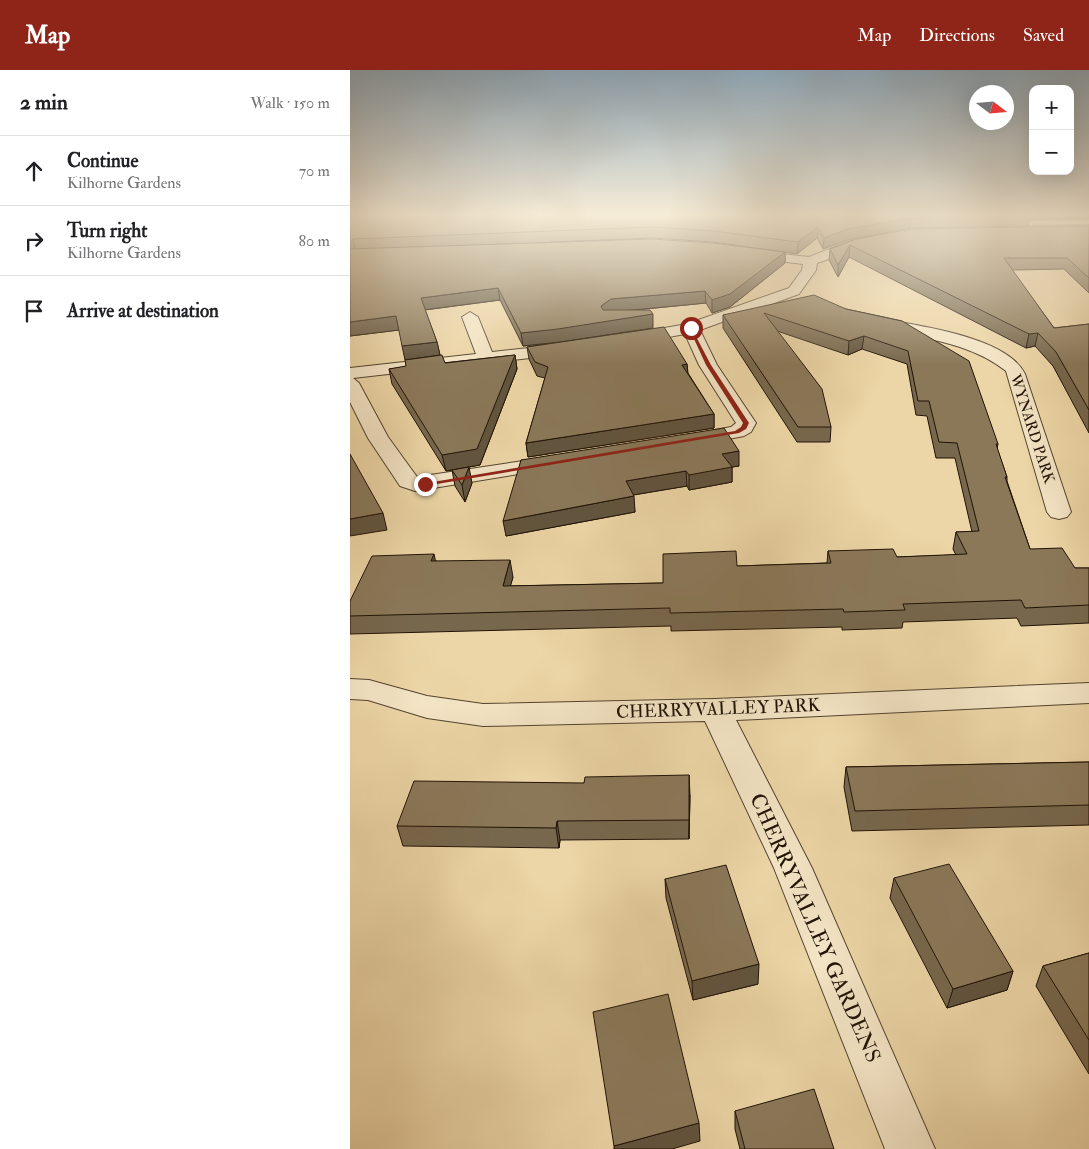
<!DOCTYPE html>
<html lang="en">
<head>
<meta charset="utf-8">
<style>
	:root { --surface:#fff; --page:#f2f2f2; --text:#202124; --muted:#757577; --line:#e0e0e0; --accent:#8f2418 }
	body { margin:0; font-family:"IM FELL Double Pica",serif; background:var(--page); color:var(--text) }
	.controls { position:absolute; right:15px; top:15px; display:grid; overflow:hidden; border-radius:10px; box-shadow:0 5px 20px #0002 }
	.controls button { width:45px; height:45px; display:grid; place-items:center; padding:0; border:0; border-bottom:1px solid var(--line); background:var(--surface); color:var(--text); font:25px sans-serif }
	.compass { position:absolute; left:619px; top:15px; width:45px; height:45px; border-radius:50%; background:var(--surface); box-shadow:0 5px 20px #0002; rotate:106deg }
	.stop { position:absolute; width:15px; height:15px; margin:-11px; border:4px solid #8f2418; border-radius:50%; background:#fff }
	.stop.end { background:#8f2418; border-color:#fff; box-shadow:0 1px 5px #0008 }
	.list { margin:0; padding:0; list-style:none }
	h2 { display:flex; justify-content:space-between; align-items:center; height:65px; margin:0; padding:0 20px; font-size:21px }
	h2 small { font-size:16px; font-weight:400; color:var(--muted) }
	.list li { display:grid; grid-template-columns:32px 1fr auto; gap:15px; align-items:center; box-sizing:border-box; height:70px; padding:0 20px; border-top:1px solid var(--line) }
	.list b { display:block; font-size:19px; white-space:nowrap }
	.list p { margin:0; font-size:16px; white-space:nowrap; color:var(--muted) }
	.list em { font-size:16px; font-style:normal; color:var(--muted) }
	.icon { flex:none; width:28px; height:28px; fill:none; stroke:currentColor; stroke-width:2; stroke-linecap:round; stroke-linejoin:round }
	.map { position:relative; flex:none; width:739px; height:1079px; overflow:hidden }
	header { display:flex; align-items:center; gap:30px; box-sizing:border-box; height:70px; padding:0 25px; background:var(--accent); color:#fff }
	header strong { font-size:24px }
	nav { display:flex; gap:28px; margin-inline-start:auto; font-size:18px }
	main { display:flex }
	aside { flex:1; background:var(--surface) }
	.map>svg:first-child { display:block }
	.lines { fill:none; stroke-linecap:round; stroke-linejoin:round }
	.lane-casing { stroke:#53442e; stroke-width:3 }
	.street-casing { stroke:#53442e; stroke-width:2 }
	.lane { fill:#f3e4c5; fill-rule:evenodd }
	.street { fill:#f3e4c5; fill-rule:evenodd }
	.wall { fill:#77674d; stroke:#201306 }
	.shaded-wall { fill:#61543e; stroke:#201306 }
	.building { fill:#8a7859; stroke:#201306 }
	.route { fill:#8f2418 }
	.labels { text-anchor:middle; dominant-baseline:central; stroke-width:4.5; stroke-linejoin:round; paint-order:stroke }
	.far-street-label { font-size:15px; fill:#201306; stroke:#f3e4c5 }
	.street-label { font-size:18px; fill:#201306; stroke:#f3e4c5 }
	.near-street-label { font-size:21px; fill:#201306; stroke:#f3e4c5 }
</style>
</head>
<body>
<header>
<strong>Map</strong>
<nav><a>Map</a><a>Directions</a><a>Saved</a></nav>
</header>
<main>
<aside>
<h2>2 min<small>Walk · 150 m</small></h2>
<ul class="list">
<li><svg class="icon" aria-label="ahead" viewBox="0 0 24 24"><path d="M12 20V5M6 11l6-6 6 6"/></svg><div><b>Continue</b><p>Kilhorne Gardens</p></div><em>70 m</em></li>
<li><svg class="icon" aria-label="right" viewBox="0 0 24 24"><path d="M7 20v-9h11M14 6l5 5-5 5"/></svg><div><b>Turn right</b><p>Kilhorne Gardens</p></div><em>80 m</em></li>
<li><svg class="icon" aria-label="arrive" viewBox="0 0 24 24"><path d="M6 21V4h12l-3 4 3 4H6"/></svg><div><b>Arrive at destination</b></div></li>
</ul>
</aside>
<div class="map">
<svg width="739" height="1079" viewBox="0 0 739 1079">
	<rect width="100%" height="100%" fill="#ecd5a6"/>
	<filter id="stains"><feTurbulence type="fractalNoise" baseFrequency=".004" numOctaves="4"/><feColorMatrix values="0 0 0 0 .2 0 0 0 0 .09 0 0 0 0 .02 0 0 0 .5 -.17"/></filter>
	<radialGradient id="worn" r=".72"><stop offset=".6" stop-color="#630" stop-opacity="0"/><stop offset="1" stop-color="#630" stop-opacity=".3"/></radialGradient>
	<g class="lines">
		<g class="lane-casing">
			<path id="lane" d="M657 144H664L681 151 739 150V154L680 155Z"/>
		</g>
		<g class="street-casing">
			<path id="street" d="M516 168 522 172 521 175 467 193 466 200 449 224 350 260 367 295 406 353 401 362 394 366 342 376 335 374 332 370 335 366 381 357 386 353 349 295 335 264 281 274 275 273 273 269 275 265 337 254 439 218 452 200 453 194 397 187 390 183 392 180 459 187 497 172Z
				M120 242 128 247 142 282 216 274 222 275 225 279 222 283 216 284 3 308 9 313 38 367 67 407 206 386 214 387 217 392 214 397 206 398 65 421 50 416 18 368 0 332V298L126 284 112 247Z
				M532 249C570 256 657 267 675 304L721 442 717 447 709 449 701 447 697 442 656 301C618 271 571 269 526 257L524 254Z
				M0 609 19 610 77 626 133 634 365 629 739 613V633L386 650 462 798 585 1079H535L424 798 355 651 133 656 77 648 18 630 0 629Z"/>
		</g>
		<use href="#lane" class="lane"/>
		<use href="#street" class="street"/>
	</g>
	<path class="wall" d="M0 144H739V148L681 149 680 148 678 156 560 158 497 170 473 179 467 168 447 184 363 172 303 168 201 172 435 182V193L380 237 362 243 356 233 286 240 303 258 236 268 337 294 338 303 364 344V358L178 387 176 373 195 308 187 306 179 289 177 277 200 273 173 276 150 230 75 240 87 272 90 285 49 260 0 266Z
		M739 156V223L714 199 662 200 704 258 739 254V363L703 296 685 276 676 278 499 187 488 207 479 190 480 179 506 169Z
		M496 239 552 251 648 374 647 379 657 407V411L680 479 725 498H739V553L671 556 667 548 553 552 552 558 492 560V557L321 561V556L0 564V531L86 491 163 507 160 516 313 513 387 496 477 493 478 481 547 487 606 485 603 479 606 462H622L605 388H586L577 346 566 345 557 294 512 279 498 285 427 261 481 357 480 372H447L373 258V245Z
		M165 285 167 299 130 395 96 401 42 314 39 299Z
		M171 390 389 396 382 397V412L339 420 337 416 283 425 285 442 156 466Z
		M102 400 122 413 115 432 105 416Z
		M739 692V755L502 761 494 717 496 697Z
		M234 713 340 725 339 769 210 770 209 778 53 776 47 756Z
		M544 808 663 901 657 920 597 938 540 828Z
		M315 809 408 914 343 930 316 828Z
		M739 883V1004L686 916 693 896Z
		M385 1041 484 1079H390L385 1059Z"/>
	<path class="shaded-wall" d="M561 148 560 158 497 170 473 179 474 168 498 159Z
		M468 157 467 168 447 184 448 172Z
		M3 169 6 180 0 183V171Z
		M500 175 499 187 488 207V195Z
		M435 182V193L380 237 362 243V230Z
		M148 218 150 230 73 240 71 228Z
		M355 221 356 233 262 242 252 249 251 236 261 229Z
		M303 244V258L210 272 173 276 171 263Z
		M46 246 49 260 0 266V252Z
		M688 263 685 276 676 278 679 264Z
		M514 266 512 279 498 285 499 271Z
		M87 272 90 285 55 290 52 276Z
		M165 285 167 299 130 395 96 401 92 385Z
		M337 294 338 307 332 295Z
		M364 344V358L178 387 176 373Z
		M389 381V396L382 397V412L339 420V405L372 384Z
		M119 397 122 413 115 432 112 415Z
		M336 401 337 416 277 426 276 411Z
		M284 426 285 442 156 466 153 451Z
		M33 443 37 460 0 466V449Z
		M84 484 88 502 81 491Z
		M160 490 163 507 156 533 153 516Z
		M339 705 340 725 339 769Z
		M207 751 210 770 209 778 206 758Z
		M409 894 408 914 343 930 342 911Z
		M663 901 657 920 597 938 603 919Z
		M349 1053 350 1071 322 1079H264V1076Z"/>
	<path class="building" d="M0 144H676L680 146 561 148 498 159 474 168 468 157 448 172 363 161 302 157 3 169 0 171Z
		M739 156V208L717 188H654L704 258 739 254V340L706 282 688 263 679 264 500 175 488 195 480 179 506 169 562 159Z
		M302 169 363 173 435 182 380 224 362 230 355 221 261 229 251 236 253 240H300L303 244 208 259 171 263 148 218 71 228 87 272 52 276 46 246 0 252V179Z
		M464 225 496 239 552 251 619 291 648 374H646L657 407H655L680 479 712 478 725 498H739V535L675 538 671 530 553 534 555 540 494 542 493 539 320 543V538L0 546V531L22 486 84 484 81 491 160 490 153 516 313 513V484L386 481 387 496 481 493 478 481 543 479 547 487 617 484 606 462 629 461 607 373 589 372 579 331H568L558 281 514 266 499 271 414 243 472 319 481 357H448L373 245Z
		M314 257 337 294 332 295 364 344 176 373 198 297 185 292 177 277Z
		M92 285 95 293 165 285 127 379 92 385 39 299 56 296 55 290Z
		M374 358 389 381 372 384 382 397 339 405 336 401 276 411 284 426 153 451 171 390Z
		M0 384 33 443 0 449Z
		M119 397 112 415 102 400Z
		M739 692V735L505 741 496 697Z
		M339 705V750L207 751 206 758 47 756 64 711 234 713 235 707Z
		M599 794 663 901 603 919 544 808Z
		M376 795 409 894 342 911 315 809Z
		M739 883V970L693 896Z
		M318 924 349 1053 264 1076 243 942Z
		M464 1019 484 1079H395L385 1041Z"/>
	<linearGradient id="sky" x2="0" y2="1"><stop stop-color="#8ea7b8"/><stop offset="0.49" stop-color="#f6ecd7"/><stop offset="1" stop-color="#f6ecd7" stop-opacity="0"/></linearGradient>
	<rect width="739" height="295" fill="url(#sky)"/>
	<path class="route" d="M341 257 361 295 399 353 396 359 389 363 75 416 71 414 385 361 391 357 393 353 356 295 339 258Z"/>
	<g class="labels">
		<g class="far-street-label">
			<text transform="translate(682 359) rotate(72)">WYNARD PARK</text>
		</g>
		<g class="street-label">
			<text transform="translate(368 639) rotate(-2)">CHERRYVALLEY PARK</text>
		</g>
		<g class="near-street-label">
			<text transform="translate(465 858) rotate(66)">CHERRYVALLEY GARDENS</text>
		</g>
	</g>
	<rect width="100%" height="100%" filter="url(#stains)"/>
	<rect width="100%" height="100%" fill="url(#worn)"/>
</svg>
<div class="controls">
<button>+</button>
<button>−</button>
</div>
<svg class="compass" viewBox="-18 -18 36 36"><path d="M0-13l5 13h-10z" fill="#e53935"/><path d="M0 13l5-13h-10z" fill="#757577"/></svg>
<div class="stop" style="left:341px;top:258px"></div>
<div class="stop end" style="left:75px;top:414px"></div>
</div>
</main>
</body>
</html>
